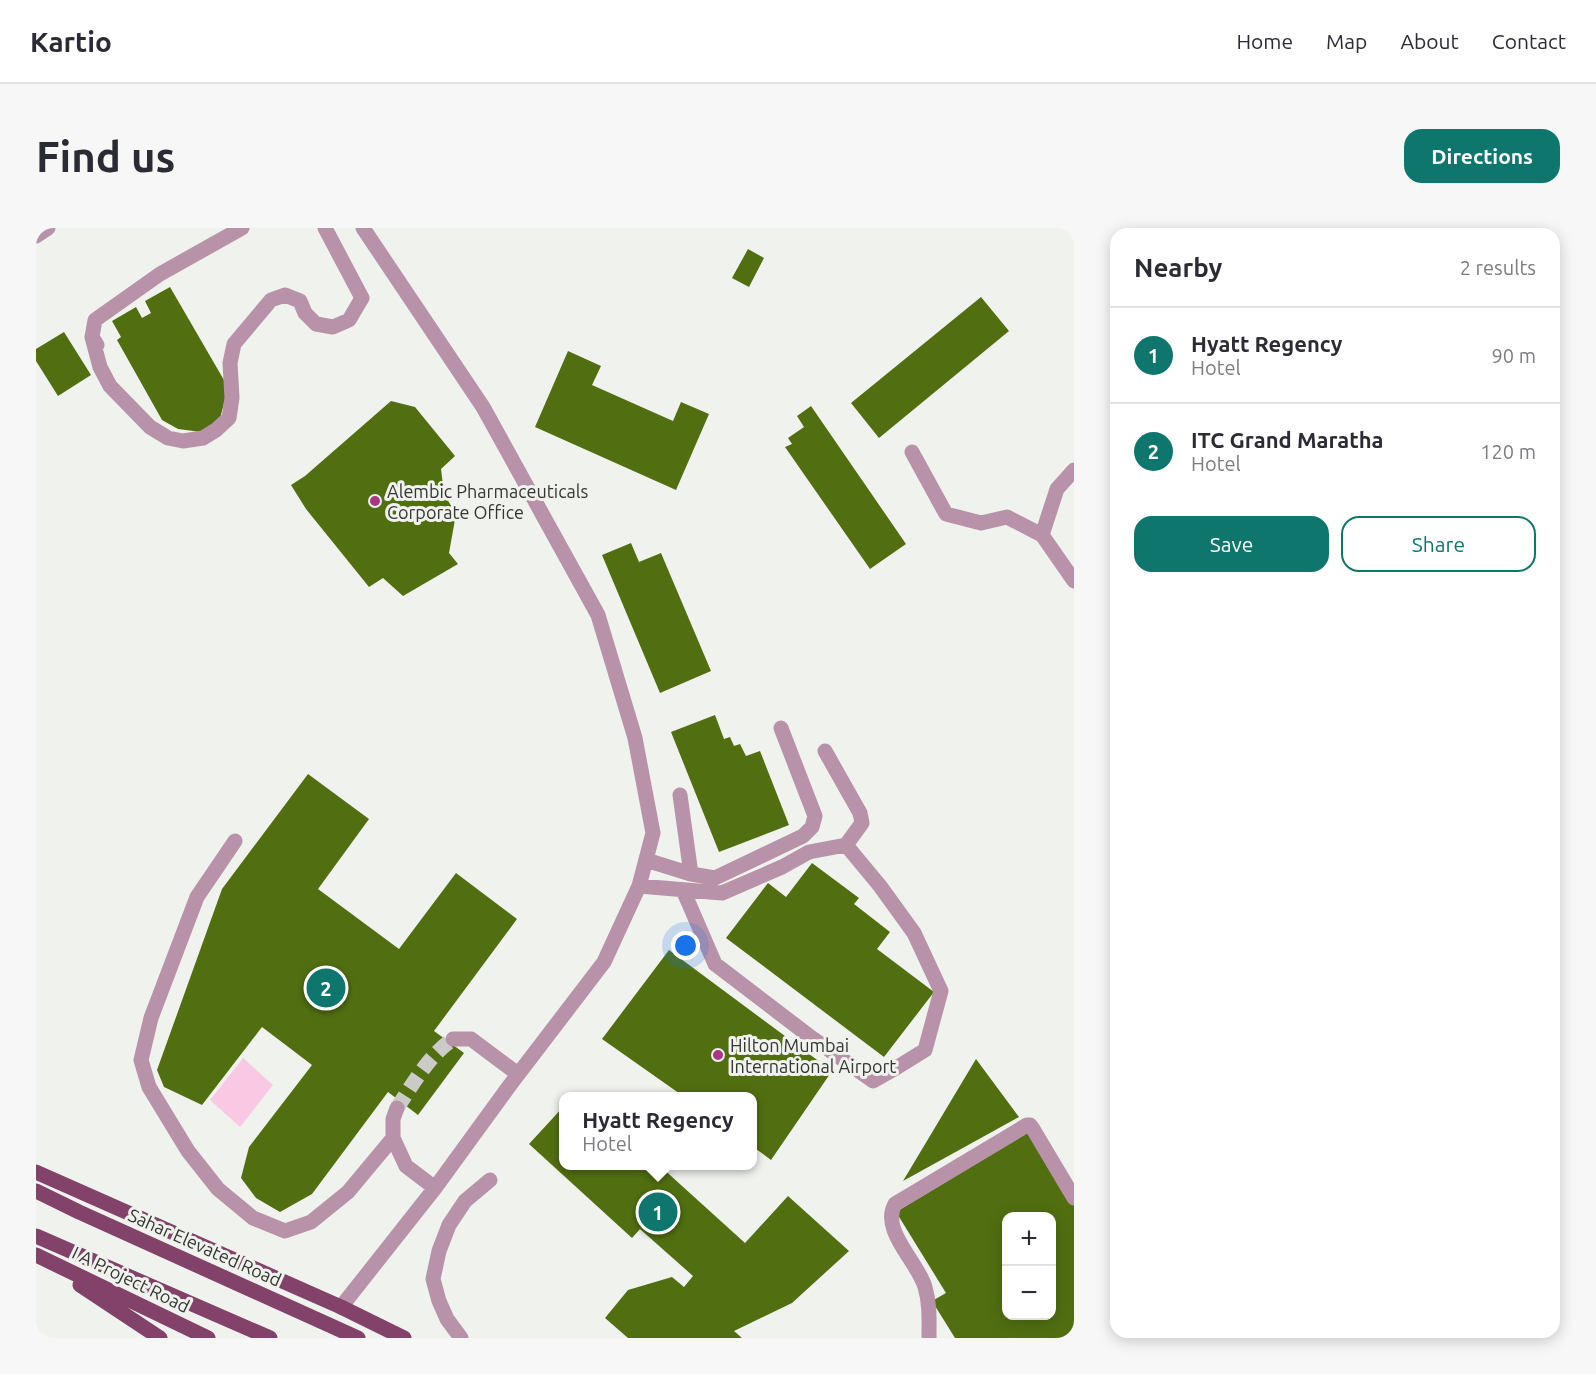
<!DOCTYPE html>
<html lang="en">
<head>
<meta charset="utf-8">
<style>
	:root { --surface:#fff; --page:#f7f7f7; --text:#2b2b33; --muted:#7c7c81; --line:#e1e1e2; --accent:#0f766e }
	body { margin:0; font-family:Ubuntu,sans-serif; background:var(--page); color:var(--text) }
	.controls { position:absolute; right:18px; bottom:18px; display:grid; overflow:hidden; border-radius:12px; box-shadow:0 3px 15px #0003 }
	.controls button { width:54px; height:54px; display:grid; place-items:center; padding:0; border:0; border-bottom:2px solid var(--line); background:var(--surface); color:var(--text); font:30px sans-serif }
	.you { position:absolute; left:650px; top:718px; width:21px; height:21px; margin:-15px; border:4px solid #fff; border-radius:50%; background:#1a73e8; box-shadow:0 0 0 9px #1a73e833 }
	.badge { display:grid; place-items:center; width:39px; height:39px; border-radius:50%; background:var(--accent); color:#fff; font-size:20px; font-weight:700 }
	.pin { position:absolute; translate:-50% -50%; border:3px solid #fff; box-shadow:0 2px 6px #0006 }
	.popup { position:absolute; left:523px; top:864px; width:198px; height:78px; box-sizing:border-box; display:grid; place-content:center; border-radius:12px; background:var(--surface); filter:drop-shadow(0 2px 4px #0005); font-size:20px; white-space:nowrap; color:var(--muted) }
	.popup b { font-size:22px; color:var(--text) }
	.popup::after { content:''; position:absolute; left:50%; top:100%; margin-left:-12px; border:12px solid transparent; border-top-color:var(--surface) }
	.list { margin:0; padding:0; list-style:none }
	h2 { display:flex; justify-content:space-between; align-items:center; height:78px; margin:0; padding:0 24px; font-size:26px }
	h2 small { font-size:20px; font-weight:400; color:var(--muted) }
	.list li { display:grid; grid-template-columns:39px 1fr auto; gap:18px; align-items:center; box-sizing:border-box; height:96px; padding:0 24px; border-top:2px solid var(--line) }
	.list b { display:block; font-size:22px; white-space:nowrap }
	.list p { margin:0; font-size:20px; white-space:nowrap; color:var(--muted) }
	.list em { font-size:20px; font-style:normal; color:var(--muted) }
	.actions { display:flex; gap:12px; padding:18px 24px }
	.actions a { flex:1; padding:14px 0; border:2px solid var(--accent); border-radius:18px; text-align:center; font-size:21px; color:var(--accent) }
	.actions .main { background:var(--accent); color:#fff }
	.map { position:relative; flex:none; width:1038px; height:1110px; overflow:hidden; border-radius:18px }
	header { display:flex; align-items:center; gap:36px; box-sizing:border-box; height:84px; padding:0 30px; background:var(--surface); border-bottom:2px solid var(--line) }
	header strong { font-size:28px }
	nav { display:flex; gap:33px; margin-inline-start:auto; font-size:21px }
	.intro { display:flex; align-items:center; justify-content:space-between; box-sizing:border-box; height:144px; padding:0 36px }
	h1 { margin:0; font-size:42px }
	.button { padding:15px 27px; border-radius:18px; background:var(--accent); color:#fff; font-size:21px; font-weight:700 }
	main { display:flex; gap:36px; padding:0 36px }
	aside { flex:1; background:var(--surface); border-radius:18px; box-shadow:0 3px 15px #0003 }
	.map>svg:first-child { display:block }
	.green { fill:#f9c9e4 }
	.building { fill:#516f11; fill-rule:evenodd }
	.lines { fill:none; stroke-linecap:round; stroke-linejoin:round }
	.minor-tunnel { stroke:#cbccc8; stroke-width:15; stroke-dasharray:15 8; stroke-linecap:butt }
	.minor { stroke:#b892a8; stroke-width:15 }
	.major { stroke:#82426a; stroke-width:15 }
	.poi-dot { fill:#ae3486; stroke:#f0f2ed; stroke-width:2 }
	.labels { text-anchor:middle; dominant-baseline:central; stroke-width:6; stroke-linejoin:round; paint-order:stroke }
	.poi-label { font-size:18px; fill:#353634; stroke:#f0f2ed; text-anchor:start }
	.street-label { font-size:18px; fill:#353634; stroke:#f0f2ed }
</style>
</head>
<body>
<header>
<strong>Kartio</strong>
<nav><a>Home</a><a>Map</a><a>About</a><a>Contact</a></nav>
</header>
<div class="intro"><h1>Find us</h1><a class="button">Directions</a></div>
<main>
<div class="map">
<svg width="1038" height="1110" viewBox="0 0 1038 1110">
	<rect width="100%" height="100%" fill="#f0f2ed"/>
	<path class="green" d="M207 830 237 857 204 899 174 872Z"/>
	<path class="building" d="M712 21 728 30 713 59 696 50Z
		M134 59 192 159 184 191 165 204 142 201 126 192 81 112 85 109 76 93 100 79 106 90 115 85 109 73Z
		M945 69 973 103 843 210 815 175Z
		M28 104 55 147 22 168 0 133V121Z
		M532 123 565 138 556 157 637 193 645 174 673 186 640 262 499 199Z
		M355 173 379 179 419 228 405 241 408 266 420 286 413 325 422 336 367 368 347 350 333 359 270 281 255 257 269 248Z
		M775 178 870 316 834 341 749 219 756 216 752 210 768 199 761 188Z
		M595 315 603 334 625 325 675 443 624 465 566 327Z
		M679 487 688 511 694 509 698 518 704 516 710 528 724 523 753 597 683 624 635 504Z
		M272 546 333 591 282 661 363 721 420 645 481 691 398 803 428 825 382 887 352 864 276 966 244 984 220 970 205 950 213 919 276 837 226 799 166 877 128 859 121 842 186 661Z
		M776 635 823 670 818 676 854 704 841 721 898 764 848 829 690 710 732 655 750 669Z
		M633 722 796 843 735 932 716 918V868H647L566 811Z
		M940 831 983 889 867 953Z
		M528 878V938H624L709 1015 752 968 813 1023 756 1075 698 1103 706 1110H592L569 1090 592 1062 636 1049 648 1059 657 1048 604 1001 596 1010 493 916Z
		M994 903 1038 974V1110H919L896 1073 910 1065 860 984ZM970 988H1016V1088H970Z"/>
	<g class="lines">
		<path class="minor-tunnel" d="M361 880C377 856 393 827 417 811"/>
		<path class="minor" d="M0 8 12 0
			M56 109 64 139 74 158 114 199 132 210 147 213 167 210 180 202 193 190 196 170 194 135 198 116 235 72 249 67 264 73 269 85 280 96 297 99 313 92 326 70 289 0
			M61 117 56 109 59 92 124 46 206 0
			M876 224 910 286 945 295 971 289 1006 307
			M1038 242 1021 261 1006 307 1038 353
			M789 523 824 585 826 595 810 617
			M644 567 655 646
			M199 613 161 669 115 790 105 832 113 859 152 923 182 961 217 990 249 1003 275 994 312 964 357 910
			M610 632 655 646 679 650 767 608 776 599 779 588 745 500
			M603 658 686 665 746 639 773 624 810 617 844 658 878 705 905 763 889 822 860 840 837 853 772 807 679 736 647 662
			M417 811H435L482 846
			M361 880 357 891V910L370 938 399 960
			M305 1079 399 960 474 857 568 734 603 658 617 605 599 510 562 387 447 179 327 0
			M425 1110 411 1091 403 1073 397 1051 403 1023 413 997 429 973 454 952
			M893 1110C893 1093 894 1076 889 1059 882 1034 844 1002 859 976L991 897H994L997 901 1038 970"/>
		<path class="major" d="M0 944 305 1079 368 1110
			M0 963 43 984 322 1110
			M0 1008 234 1110
			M0 1027 172 1110
			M44 1057 124 1110"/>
	</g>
	<g class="poi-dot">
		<circle cx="339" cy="273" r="6"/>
		<circle cx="682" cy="827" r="6"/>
	</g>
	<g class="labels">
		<g class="poi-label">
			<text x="351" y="263">Alembic Pharmaceuticals<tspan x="351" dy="21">Corporate Office</tspan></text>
			<text x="694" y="817">Hilton Mumbai<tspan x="694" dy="21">International Airport</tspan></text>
		</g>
		<g class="street-label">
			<text transform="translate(169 1019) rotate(24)">Sahar Elevated Road</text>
			<text transform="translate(95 1051) rotate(26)">I A Project Road</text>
		</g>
	</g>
</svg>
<div class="controls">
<button>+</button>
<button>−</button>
</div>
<div class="you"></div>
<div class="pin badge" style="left:622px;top:984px">1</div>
<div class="popup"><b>Hyatt Regency</b>Hotel</div>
<div class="pin badge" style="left:290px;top:760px">2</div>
</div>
<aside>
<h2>Nearby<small>2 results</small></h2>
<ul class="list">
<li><span class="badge">1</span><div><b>Hyatt Regency</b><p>Hotel</p></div><em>90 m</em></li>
<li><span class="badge">2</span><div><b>ITC Grand Maratha</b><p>Hotel</p></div><em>120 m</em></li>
</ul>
<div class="actions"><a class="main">Save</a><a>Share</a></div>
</aside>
</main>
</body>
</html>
